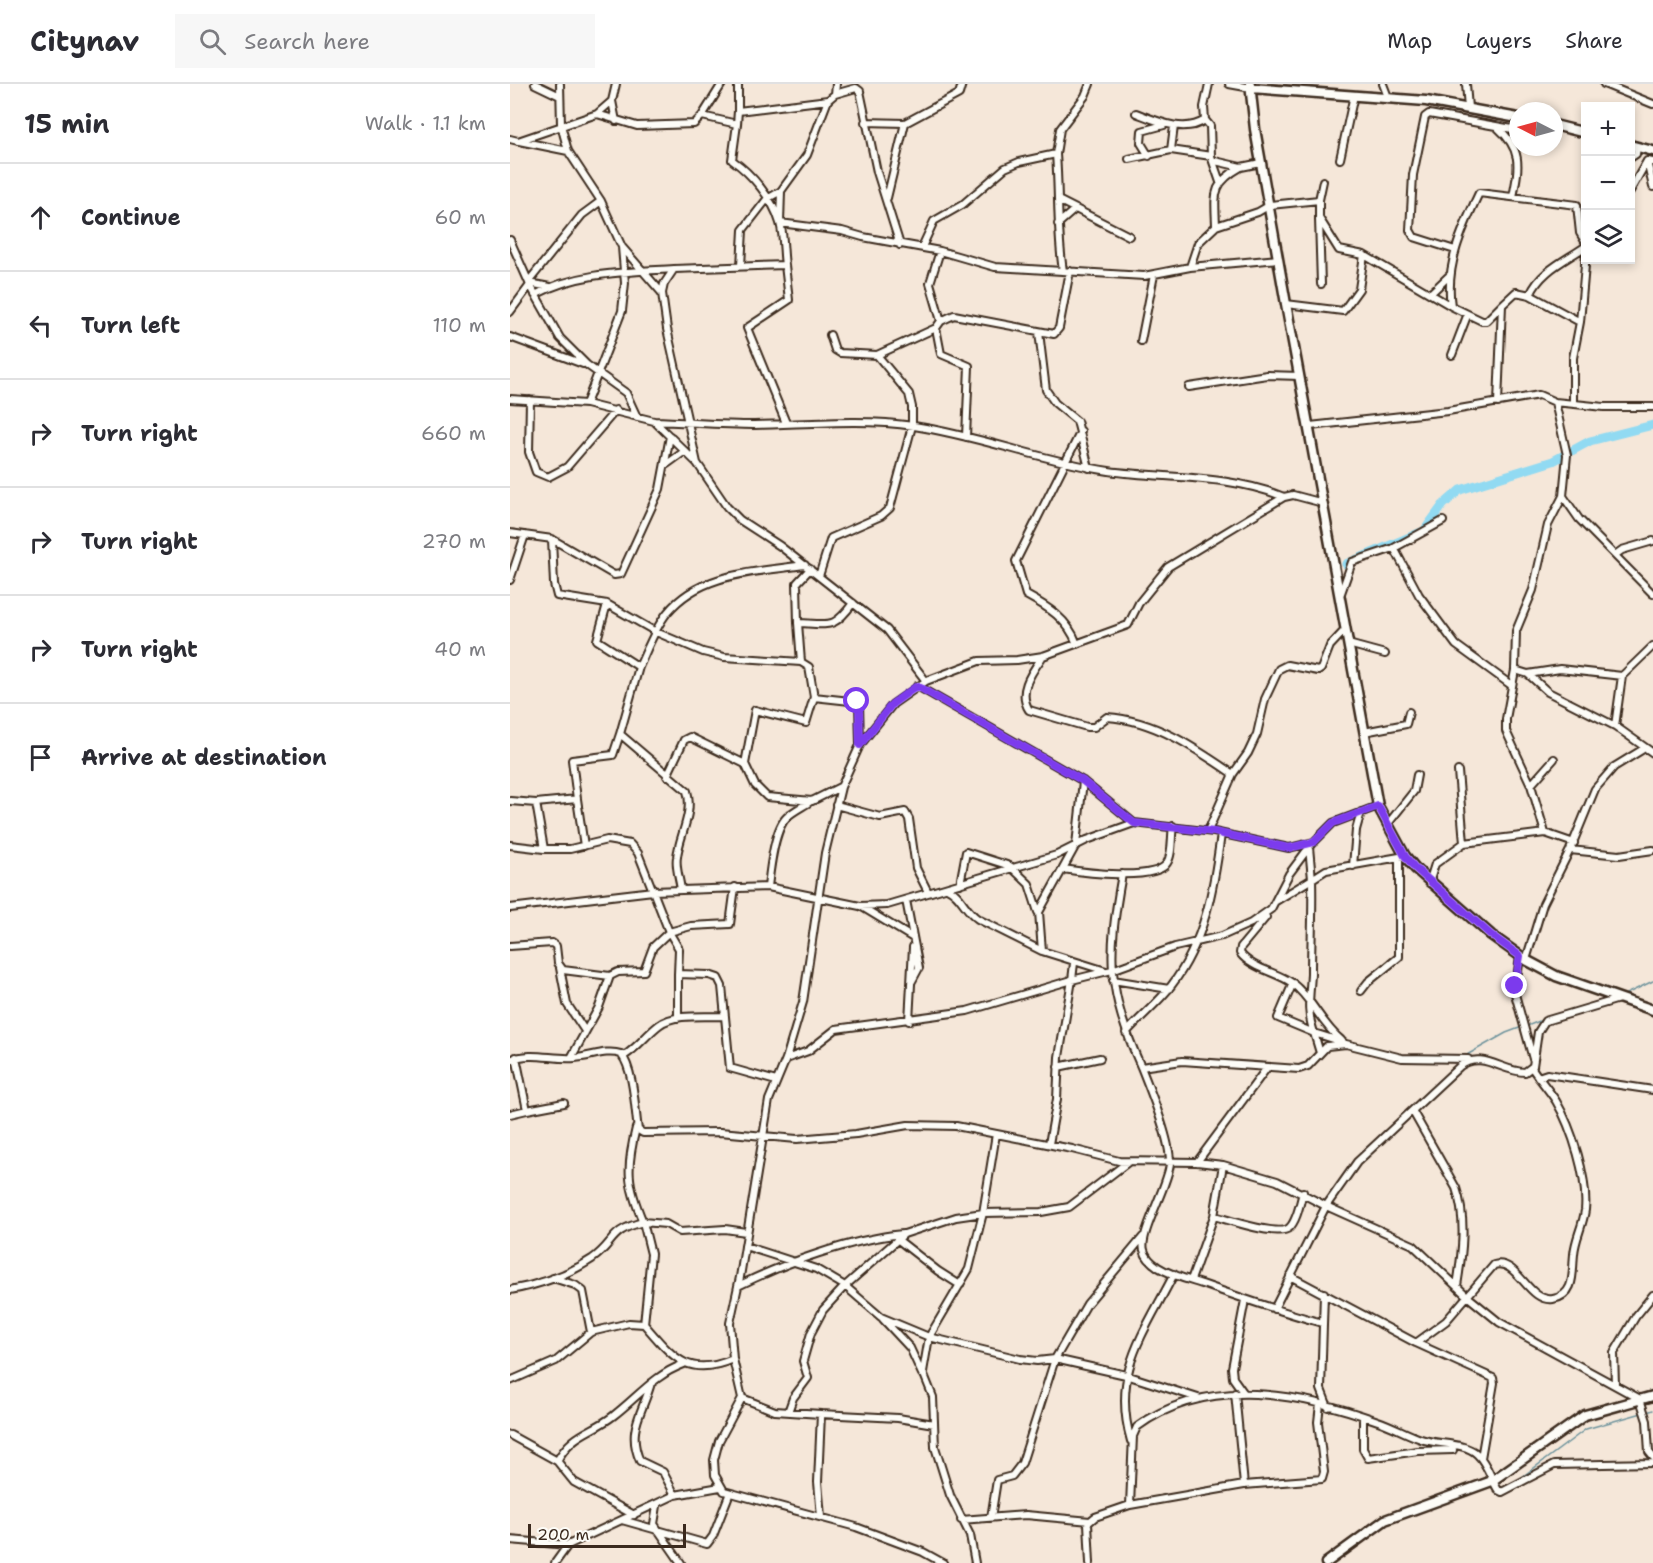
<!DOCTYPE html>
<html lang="en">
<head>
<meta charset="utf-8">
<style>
	:root { --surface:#fff; --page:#f7f7f7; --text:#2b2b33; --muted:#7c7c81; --line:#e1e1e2 }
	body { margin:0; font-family:"Shantell Sans",sans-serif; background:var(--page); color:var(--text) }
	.controls { position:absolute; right:18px; top:18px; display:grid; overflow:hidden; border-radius:0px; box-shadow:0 3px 9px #0003 }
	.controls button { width:54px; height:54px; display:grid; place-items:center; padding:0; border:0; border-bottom:2px solid var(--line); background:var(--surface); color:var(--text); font:30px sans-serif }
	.compass { position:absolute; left:999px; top:18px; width:54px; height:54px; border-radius:50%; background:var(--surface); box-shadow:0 3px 9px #0003; rotate:276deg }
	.scale { position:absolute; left:18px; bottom:15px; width:158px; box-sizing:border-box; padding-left:6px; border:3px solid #3b2a1e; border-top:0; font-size:16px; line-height:21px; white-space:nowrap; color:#3b2a1e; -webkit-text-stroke:4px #fdfcf7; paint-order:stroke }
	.stop { position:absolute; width:18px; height:18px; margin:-14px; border:4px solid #7c3aed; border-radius:50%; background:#fff }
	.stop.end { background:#7c3aed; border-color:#fff; box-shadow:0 2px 6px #0008 }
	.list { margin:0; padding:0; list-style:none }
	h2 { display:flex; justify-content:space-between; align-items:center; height:78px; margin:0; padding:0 24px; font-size:26px }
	h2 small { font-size:20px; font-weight:400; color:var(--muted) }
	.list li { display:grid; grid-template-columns:39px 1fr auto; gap:18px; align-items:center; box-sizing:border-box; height:108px; padding:0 24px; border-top:2px solid var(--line) }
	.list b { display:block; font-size:22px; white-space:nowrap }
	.list em { font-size:20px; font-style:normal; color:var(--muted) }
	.icon { flex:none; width:33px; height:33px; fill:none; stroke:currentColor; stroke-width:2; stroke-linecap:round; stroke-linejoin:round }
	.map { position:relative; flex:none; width:1143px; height:1479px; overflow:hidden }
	header { display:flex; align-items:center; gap:36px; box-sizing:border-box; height:84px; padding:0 30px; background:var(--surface); border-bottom:2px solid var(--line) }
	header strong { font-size:28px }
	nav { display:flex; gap:33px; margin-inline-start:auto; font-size:21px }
	.search { width:420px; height:54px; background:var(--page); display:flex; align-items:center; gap:15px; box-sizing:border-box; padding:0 21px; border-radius:0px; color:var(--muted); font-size:22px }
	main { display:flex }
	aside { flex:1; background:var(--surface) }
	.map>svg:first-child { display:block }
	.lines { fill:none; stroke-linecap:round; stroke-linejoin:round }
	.stream { stroke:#6f949d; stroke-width:1.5 }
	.river { stroke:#91daf2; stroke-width:9 }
	.street-casing { stroke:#3b2a1e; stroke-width:10 }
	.secondary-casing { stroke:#3b2a1e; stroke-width:13 }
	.street { stroke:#fdfcf7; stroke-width:6 }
	.secondary { stroke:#fdfcf7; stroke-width:8 }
	.route { stroke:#7c3aed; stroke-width:8 }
</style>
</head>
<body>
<header>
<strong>Citynav</strong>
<div class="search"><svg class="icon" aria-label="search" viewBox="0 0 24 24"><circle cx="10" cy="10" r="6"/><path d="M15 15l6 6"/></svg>Search here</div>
<nav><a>Map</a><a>Layers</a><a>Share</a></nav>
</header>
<main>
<aside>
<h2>15 min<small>Walk · 1.1 km</small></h2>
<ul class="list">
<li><svg class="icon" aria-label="ahead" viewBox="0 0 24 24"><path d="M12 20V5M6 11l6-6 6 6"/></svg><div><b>Continue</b></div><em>60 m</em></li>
<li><svg class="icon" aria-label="left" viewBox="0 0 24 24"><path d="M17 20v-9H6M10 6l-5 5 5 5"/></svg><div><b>Turn left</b></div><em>110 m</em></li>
<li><svg class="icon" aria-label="right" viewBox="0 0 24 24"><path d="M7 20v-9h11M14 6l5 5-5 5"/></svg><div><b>Turn right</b></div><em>660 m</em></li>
<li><svg class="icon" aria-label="right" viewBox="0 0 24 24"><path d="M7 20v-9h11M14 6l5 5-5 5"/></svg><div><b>Turn right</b></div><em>270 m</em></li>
<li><svg class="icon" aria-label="right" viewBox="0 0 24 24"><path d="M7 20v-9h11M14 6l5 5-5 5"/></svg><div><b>Turn right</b></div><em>40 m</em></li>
<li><svg class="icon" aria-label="arrive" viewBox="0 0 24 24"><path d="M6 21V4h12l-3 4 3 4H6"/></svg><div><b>Arrive at destination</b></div></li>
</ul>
</aside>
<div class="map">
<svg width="1143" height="1479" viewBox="0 0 1143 1479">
	<rect width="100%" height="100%" fill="#f5e7d9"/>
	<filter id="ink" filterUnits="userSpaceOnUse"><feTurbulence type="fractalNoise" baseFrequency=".0167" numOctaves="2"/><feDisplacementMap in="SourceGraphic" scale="12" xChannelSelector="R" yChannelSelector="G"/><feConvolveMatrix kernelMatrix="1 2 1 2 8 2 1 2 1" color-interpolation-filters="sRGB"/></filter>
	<g filter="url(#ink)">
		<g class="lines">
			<path class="stream" d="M1114 911 1143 897
				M1054 928 1089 918
				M1017 942 1032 936
				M955 972 996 949 1012 943
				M1137 1328 1143 1326
				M1004 1399 1076 1345 1132 1329"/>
			<path class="river" d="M836 480 914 447 933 421 950 406 1043 377 1080 357 1143 341"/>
			<g class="street-casing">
				<path id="street" d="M25 0 50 12
					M50 0 51 41 58 67 91 117 112 163 152 209 157 245 187 379
					M719 0 741 4
					M873 0 878 13
					M956 0 958 24
					M1094 0 1143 20
					M325 10 346 4 350 7 367 88 390 161
					M102 17 106 37
					M228 27V0
					M626 29C647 37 674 50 695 36L694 23 699 0
					M87 30 127 42 184 40 192 32 227 40 228 27 318 16 325 10 326 0
					M192 32 212 0
					M695 36 700 42 701 72 710 98
					M355 38 395 39 449 10 452 0
					M987 43C1013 66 1009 82 1003 113
					M0 55 8 57 87 30 102 17 106 0
					M9 57 58 67
					M661 66 664 42
					M546 70C549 109 547 148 553 187
					M639 72 631 59 632 47 654 41
					M1120 74 1126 70 1127 63
					M619 75 661 66 701 72
					M830 75 844 11
					M705 77 731 83 751 79
					M1137 77 1143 103
					M271 107 270 139 332 147 353 153 430 167 485 183 634 192 680 183 769 175
					M1120 107 1137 77 1143 78
					M377 114 395 39
					M809 116V134L829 166 854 171 941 222
					M550 117 619 152
					M809 135 811 200
					M548 140 564 126
					M706 142C705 110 701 100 731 83
					M0 156 20 201 50 254 77 281 116 309 127 333
					M412 163 424 137 452 121 495 84 509 78 546 70 550 45 575 12 580 0
					M945 166 904 153 900 146 903 91 915 33 919 30 1008 46
					M430 167 420 199 431 237
					M275 181 279 216 237 244 276 339
					M231 182 233 146 257 115 271 107 297 71 318 16
					M680 183 688 159 706 142 748 128 760 121 809 116 813 97
					M19 197 72 131 91 117
					M19 199 40 203
					M152 209 154 200 164 185 275 181C273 168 274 152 270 139 263 115 242 90 222 76L227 40
					M921 209 940 191
					M25 211C66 188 118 188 164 185
					M1020 211C1031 186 1055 177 1076 162
					M776 220 833 227 849 205 854 171
					M992 221 976 237H972L941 222C935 182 952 145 969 109L1067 121 1070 149 1076 159
					M0 228 20 201
					M1070 238 1076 170
					M426 244 431 270 459 282 456 353
					M529 248 536 306 545 319 567 337 579 384
					M320 251 325 266 330 269 367 271 426 244 431 237 444 231 544 250 549 244 560 187
					M0 253 73 280
					M631 257 644 191
					M942 271 957 232
					M679 303 757 291 790 292
					M0 315 76 320 144 337 187 379 217 423 230 436 270 462 377 546 416 597
					M20 316 19 368 26 388 38 393 57 383 106 326
					M1045 318 1057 371 1053 412 1038 441 1023 506 1006 547 1005 586 996 635V647L1021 701 1035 749 1064 759
					M988 319 992 221 1006 208 1020 211 1070 238 1063 274V319
					M76 320 112 227 115 199 112 163
					M144 337C178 338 211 341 244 341 297 340 351 334 404 342 470 352 533 377 599 387 657 395 719 390 774 413
					M800 342 938 327 1029 311 1045 318 1094 323H1143
					M157 380 175 367
					M1053 412 1069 435 1143 510
					M0 449 42 455 44 500 47 512 97 520 87 556 129 583 110 650 177 707C184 729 169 752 167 773 165 783 170 796 171 806
					M42 455 104 491 111 490 150 405 160 352
					M884 464 933 437
					M1105 471 1112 466 1143 457
					M300 485 287 499 288 539C320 540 323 546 343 519
					M309 492 321 454 371 432 380 424 402 342V323L399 310 367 271
					M0 496 15 451
					M831 509 842 478 884 464 909 511 946 561 1001 601
					M97 520 146 548 193 568 214 573 291 578 288 539
					M567 560C558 535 538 523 516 511L506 477 571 347
					M838 560 875 570
					M533 572C522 588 507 607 519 626L577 643H584L597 633C645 636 685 664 723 690
					M291 578 299 583 304 613
					M129 583C137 566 145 544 157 529 190 488 247 488 295 481
					M1005 586 1018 590 1038 608 1105 642 1143 669
					M1018 590 1050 585 1112 592
					M407 602 573 697 624 739
					M1105 642 1112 592 1143 562
					M854 648 896 640 899 628
					M235 680 245 701 257 713 302 717 330 703
					M157 692 174 656 180 653 235 680 245 626 296 639 304 613 349 618 350 661
					M1021 701 1044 675
					M67 715 74 762
					M0 717 26 719 34 765H60L97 756 120 760 128 769 143 807 258 803 350 822 377 821 547 771 577 756 624 739 704 748 779 764 804 758 823 739 868 722
					M26 719 67 715 62 676 103 671 110 650
					M326 721 370 733 395 728 399 735 406 784 418 808
					M877 741 904 707 907 691
					M698 747 723 690 738 669 747 650 755 615 769 585 777 581 808 587 811 585 820 562 835 546
					M954 759 1035 749
					M0 761 34 765
					M1060 766 1109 771 1143 766
					M843 782 846 746 851 728
					M553 785C572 788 646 798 657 779 663 770 661 753 663 742
					M612 790C597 873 597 906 631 983L672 977 789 985 798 982 817 962 836 960 892 974 958 975
					M919 799 925 780 954 759 948 687
					M450 800 456 768 500 782 519 800 528 828
					M225 803 220 840 181 842 159 848 169 865 168 890 199 891 208 894 212 902 220 984 266 997
					M258 803C260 786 264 745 277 733 283 727 294 722 301 717
					M437 804C452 811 454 826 468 835L532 867 596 887
					M396 816 409 884 402 897
					M766 817 802 795 799 763
					M352 823 403 854
					M0 824 143 807 159 848 143 863 134 887 108 888 100 892 53 886 48 879 46 862 42 859 0 862
					M756 833 731 863 730 869C742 885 767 888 782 899 802 914 811 940 831 956
					M532 867 529 828 566 761 573 697
					M1010 872 1005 910 1023 975
					M1016 876 1033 820 1060 766 1085 705 1104 683 1135 664
					M50 884 57 920 75 947
					M168 890V934
					M603 896 659 905
					M783 899 768 934 804 949 810 969
					M851 907 858 898 889 873V774
					M399 937 403 863
					M616 949C630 933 648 919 661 902 695 858 704 803 711 750
					M833 958 804 949C796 926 800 912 801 889 801 858 803 826 802 795L816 786 895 772
					M114 972C128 963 136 951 149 941 165 929 195 933 215 932
					M61 974 89 923 100 892
					M276 975 298 967 326 945 457 927 562 896 564 879
					M0 976C22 967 42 976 65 974 81 973 96 965 111 970 124 986 125 1026 128 1046L133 1049 210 1048 287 1055 346 1050 398 1041 446 1042 562 1065 609 1077 687 1078 713 1081 767 1097 816 1122 847 1078 950 982C972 966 992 988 1015 988L1023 982 1028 948 1035 937 1109 915
					M548 983 590 974
					M631 983C640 1006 661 1057 660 1080 658 1102 629 1150 634 1166 636 1174 642 1179 648 1183 662 1192 680 1196 695 1201 734 1215 773 1228 812 1239
					M1028 993 1037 990 1143 1006
					M17 1026 54 1019
					M903 1028 946 1104C957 1135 952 1171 947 1202
					M0 1030 17 1026 6 973
					M539 1060 547 1015 549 973 562 896 602 886 665 863 712 852 741 839 761 825 779 790 803 758
					M618 1078 559 1123 531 1128 473 1129 459 1185 419 1253 510 1275 527 1277 545 1275 616 1291 688 1314
					M687 1078 756 985
					M704 1132C719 1136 768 1153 779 1144 787 1137 790 1119 793 1108
					M387 1155 428 1187 450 1201
					M235 1162 306 1185 335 1202 371 1233 419 1253 413 1288 423 1313 425 1363 440 1411 460 1451 465 1479
					M780 1192 906 1259 983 1294 984 1299 971 1374
					M43 1194 65 1201 73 1207 81 1248
					M681 1196 704 1132 713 1081
					M228 1202C274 1179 342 1155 393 1150
					M0 1206C28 1201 58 1191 82 1175 106 1158 98 1147 133 1138 117 1100 116 1084 126 1044
					M814 1209 811 1305 818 1323
					M764 1225 816 1122 903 1161 957 1212 989 1238 1130 1315 1137 1337 1139 1368 1143 1373
					M373 1235 400 1264 412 1290
					M134 1240 141 1170 133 1138 156 1140 170 1148 215 1145 236 1148
					M906 1259 936 1237 984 1181C1008 1174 1018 1219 1043 1215 1066 1211 1062 1188 1064 1170 1065 1155 1073 1142 1075 1126 1078 1095 1062 1044 1046 1017 1039 1006 1029 995 1022 984
					M223 1275 220 1239 230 1193 259 1016 276 975 293 918 315 769 331 703 350 661 383 620 416 597 469 577 507 576 533 572 618 541 629 519 658 483 774 413 783 411 813 419
					M0 1297 46 1277 81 1248 119 1239 134 1240C162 1272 177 1295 223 1275L232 1314 209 1357 204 1376 205 1391 214 1407 346 1443 413 1468 433 1479
					M141 1299C133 1329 116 1345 130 1377L153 1388 165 1411
					M1105 1300 1104 1269 1126 1232 1143 1211
					M733 1308 723 1294 722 1284 735 1216
					M232 1314 265 1327 311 1330 308 1398 311 1433
					M278 1328 283 1314 298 1294 293 1277 301 1249 313 1226 335 1202 394 1150 446 1133 473 1129 486 1050
					M311 1330 388 1334 424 1340
					M853 1332V1365L858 1374 908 1367 943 1366
					M0 1351 47 1377
					M621 1357C601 1288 634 1250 664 1190
					M734 1401 812 1395 814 1388 808 1338 810 1320
					M620 1421 734 1401 725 1309
					M147 1422 144 1440 171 1479
					M124 1431 64 1398 47 1377C62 1349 81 1349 103 1332 128 1313 144 1291 174 1280
					M481 1434 487 1396 502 1392 512 1379 545 1275 577 1220 633 1153
					M112 1436 197 1460 203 1452 219 1411
					M451 1436 516 1431 580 1437
					M0 1456 58 1461 45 1479
					M58 1461 165 1411 210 1403
					M580 1479 578 1439 585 1433 620 1421 623 1352 627 1343C698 1291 791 1309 868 1337 883 1342 896 1350 911 1355 927 1361 954 1358 967 1370 977 1379 981 1395 988 1406L992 1408 1044 1381 1143 1379"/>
			</g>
			<g class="secondary-casing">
				<path id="secondary" d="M740 0 745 45 776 220 868 722 895 772 905 784 981 851 1016 876 1046 892 1143 926
					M741 4 916 17 1008 34
					M1044 41 1076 49
					M1120 61 1143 67
					M816 1479 875 1436 982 1397 1075 1331 1143 1312"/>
			</g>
			<use href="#street" class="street"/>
			<use href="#secondary" class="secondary"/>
		</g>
	</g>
	<g class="lines" filter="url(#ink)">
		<path class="route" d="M347 617 349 621 350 661 382 620 407 602 573 697 624 739 704 748 779 764 804 758 823 739 868 722 895 772 905 784 981 851 1010 872 1005 902"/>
	</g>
</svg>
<div class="controls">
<button>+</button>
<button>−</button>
<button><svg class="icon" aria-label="layers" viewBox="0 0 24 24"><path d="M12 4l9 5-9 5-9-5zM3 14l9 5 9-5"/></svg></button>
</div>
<svg class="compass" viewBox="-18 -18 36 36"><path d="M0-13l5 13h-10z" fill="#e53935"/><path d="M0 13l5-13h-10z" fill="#7c7c81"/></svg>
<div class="scale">200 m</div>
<div class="stop" style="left:347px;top:617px"></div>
<div class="stop end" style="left:1005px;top:902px"></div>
</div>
</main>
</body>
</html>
